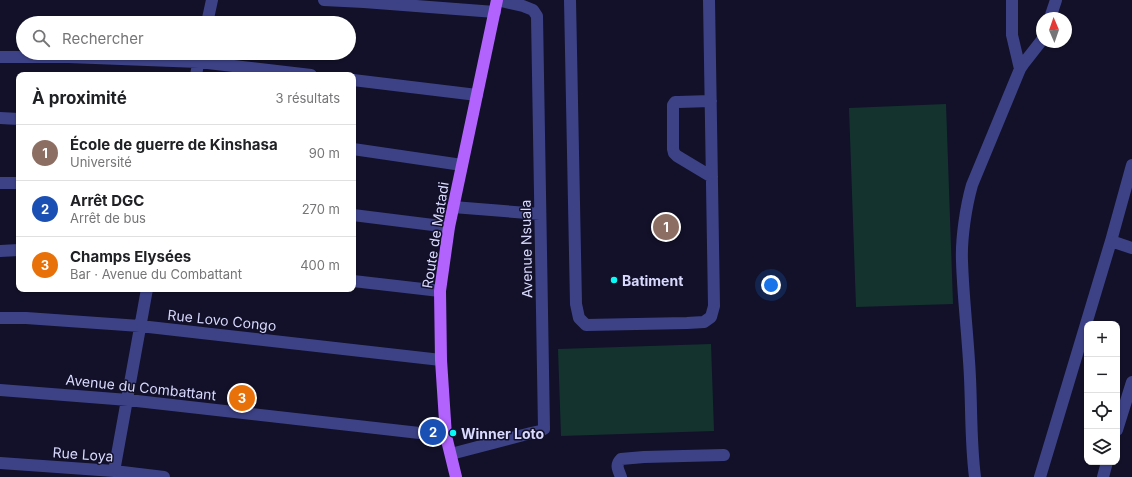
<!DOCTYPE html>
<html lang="fr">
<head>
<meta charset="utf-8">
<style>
	:root { --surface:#fff; --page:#f2f2f2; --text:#202124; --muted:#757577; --line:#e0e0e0; --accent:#b45309 }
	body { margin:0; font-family:Inter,sans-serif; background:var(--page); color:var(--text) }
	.controls { position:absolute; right:12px; bottom:12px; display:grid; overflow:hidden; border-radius:8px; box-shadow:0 1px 3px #0004 }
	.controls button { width:36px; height:36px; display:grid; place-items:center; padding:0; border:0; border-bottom:1px solid var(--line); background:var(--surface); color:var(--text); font:20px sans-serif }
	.compass { position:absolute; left:1036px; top:12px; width:36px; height:36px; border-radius:50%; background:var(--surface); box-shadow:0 1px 3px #0004; rotate:358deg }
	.you { position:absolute; left:771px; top:285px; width:14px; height:14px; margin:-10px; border:3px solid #fff; border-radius:50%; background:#1a73e8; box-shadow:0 0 0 6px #1a73e833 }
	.badge { display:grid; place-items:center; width:26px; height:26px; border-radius:50%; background:var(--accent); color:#fff; font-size:13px; font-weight:700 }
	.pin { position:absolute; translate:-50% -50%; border:2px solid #fff; box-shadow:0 1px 4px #0006 }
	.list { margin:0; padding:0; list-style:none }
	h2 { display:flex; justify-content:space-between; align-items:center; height:52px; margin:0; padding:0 16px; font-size:17px }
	h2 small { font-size:13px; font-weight:400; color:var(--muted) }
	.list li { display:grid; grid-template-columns:26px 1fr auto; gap:12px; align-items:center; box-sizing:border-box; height:56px; padding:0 16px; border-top:1px solid var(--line) }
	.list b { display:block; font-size:15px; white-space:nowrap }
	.list p { margin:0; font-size:13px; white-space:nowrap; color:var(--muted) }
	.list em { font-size:13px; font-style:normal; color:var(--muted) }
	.icon { flex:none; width:22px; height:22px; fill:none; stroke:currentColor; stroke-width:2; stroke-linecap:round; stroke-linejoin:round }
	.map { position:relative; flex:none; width:1132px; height:477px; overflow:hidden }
	.search { position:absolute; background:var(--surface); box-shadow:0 1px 3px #0004; left:16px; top:16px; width:340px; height:44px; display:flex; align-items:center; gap:10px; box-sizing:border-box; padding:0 14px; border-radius:22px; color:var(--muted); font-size:15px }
	.panel { position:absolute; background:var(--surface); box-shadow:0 1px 3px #0004; left:16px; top:72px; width:340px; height:220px; border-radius:8px }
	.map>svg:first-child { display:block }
	.green { fill:#14332e }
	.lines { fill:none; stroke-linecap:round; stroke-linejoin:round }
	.minor { stroke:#3d4287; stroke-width:12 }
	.major { stroke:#b262fd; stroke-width:12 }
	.poi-dot { fill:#09fbf8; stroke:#121129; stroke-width:1.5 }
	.labels { text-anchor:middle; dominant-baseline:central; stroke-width:3; stroke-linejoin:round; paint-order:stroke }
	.street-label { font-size:14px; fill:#d9d9fe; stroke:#121129 }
	.poi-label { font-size:14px; font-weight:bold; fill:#d9d9fe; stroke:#121129; text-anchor:start }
</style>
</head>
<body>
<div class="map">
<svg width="1132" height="477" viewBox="0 0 1132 477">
	<rect width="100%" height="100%" fill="#121129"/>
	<path class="green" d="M946 104 953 304 856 307 849 108Z
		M711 344 714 431 561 436 558 349Z"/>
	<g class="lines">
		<path class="minor" d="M324 0 364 2 495 12
			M570 0 576 304 579 318 586 325 687 323 704 322 711 317 714 306 709 0
			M1012 0V35L1020 69
			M1050 18 1056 0
			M207 23 212 0
			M0 57H69L199 62 311 75
			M196 75 200 53
			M353 80 477 95
			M711 101 678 102H675L673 105V149L674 153 677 156 712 177
			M0 118 19 119
			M353 149 462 165
			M0 183H19
			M453 207 540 214
			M353 215 449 227
			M1111 241 1132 248
			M0 251 19 250
			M353 281 440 291
			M0 318H26L140 326 441 360
			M0 390 128 400 446 436
			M1117 430 1132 382
			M451 454 531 433 540 431 544 429 537 16 533 10 523 6 497 0
			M0 463 114 471 164 477
			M113 477 147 289
			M621 477C618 469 615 465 621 459L644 457 724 455
			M975 477C970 439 972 400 969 361 967 328 963 294 962 261 961 239 966 206 972 185L1020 69 1024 63 1042 40
			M1040 477 1111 241 1132 165
			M1103 477 1107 462"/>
		<path class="major" d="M456 477 446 436 441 360 440 291 449 227 497 0"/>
	</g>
	<g class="poi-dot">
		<circle cx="614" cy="280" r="4"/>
		<circle cx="453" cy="433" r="4"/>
	</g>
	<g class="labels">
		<g class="street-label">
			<text transform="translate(435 235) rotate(-81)">Route de Matadi</text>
			<text transform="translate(526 249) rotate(-91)">Avenue Nsuala</text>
			<text transform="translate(222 320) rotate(6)">Rue Lovo Congo</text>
			<text transform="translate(141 387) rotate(6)">Avenue du Combattant</text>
			<text transform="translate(83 454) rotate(4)">Rue Loya</text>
		</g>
		<g class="poi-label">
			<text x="622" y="280">Batiment</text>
			<text x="461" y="433">Winner Loto</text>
		</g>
	</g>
</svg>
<div class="controls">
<button>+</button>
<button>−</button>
<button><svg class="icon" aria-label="locate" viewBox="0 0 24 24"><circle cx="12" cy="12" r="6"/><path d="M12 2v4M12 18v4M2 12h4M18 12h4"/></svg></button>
<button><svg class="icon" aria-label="layers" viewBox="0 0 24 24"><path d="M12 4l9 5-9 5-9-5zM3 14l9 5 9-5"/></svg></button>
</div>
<svg class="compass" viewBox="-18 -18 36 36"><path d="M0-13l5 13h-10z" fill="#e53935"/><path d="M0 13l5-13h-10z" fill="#757577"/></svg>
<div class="you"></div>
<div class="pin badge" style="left:666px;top:227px;background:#8d6e63">1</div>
<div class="pin badge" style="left:433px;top:432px;background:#1a4fb4">2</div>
<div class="pin badge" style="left:242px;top:398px;background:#e8710a">3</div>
<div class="search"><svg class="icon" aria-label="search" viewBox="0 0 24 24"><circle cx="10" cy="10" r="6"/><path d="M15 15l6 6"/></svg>Rechercher</div>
<section class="panel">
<h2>À proximité<small>3 résultats</small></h2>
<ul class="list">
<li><span class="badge" style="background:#8d6e63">1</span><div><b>École de guerre de Kinshasa</b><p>Université</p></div><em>90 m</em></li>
<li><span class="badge" style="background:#1a4fb4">2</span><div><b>Arrêt DGC</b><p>Arrêt de bus</p></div><em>270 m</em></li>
<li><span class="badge" style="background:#e8710a">3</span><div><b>Champs Elysées</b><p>Bar · Avenue du Combattant</p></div><em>400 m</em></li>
</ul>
</section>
</div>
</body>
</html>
